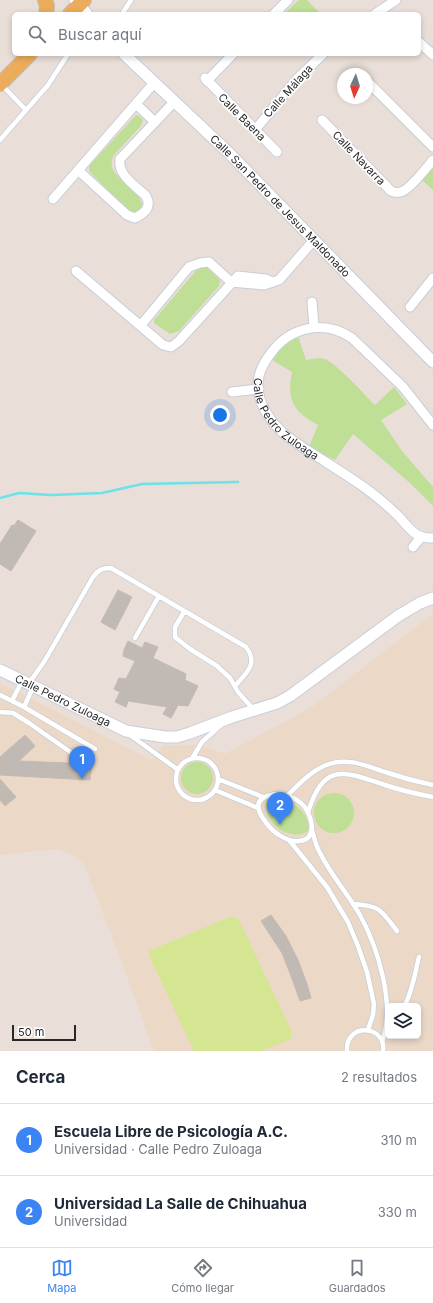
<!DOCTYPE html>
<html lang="es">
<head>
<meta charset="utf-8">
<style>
	:root { --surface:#fff; --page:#f6f6f7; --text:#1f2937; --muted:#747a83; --line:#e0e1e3; --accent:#3b84f3 }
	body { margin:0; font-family:Inter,sans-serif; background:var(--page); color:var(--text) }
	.controls { position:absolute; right:12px; bottom:12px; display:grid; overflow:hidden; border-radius:6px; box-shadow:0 2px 6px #0003 }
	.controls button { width:36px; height:36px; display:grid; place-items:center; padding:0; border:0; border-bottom:1px solid var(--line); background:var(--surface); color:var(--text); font:20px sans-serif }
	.compass { position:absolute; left:337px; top:68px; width:36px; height:36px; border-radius:50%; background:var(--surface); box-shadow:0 2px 6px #0003; rotate:184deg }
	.scale { position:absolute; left:12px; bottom:10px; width:64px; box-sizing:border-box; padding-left:4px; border:2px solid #272727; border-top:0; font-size:11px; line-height:14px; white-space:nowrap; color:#272727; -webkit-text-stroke:3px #fff; paint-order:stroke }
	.you { position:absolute; left:220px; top:415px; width:14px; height:14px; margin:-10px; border:3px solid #fff; border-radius:50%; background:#1a73e8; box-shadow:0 0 0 6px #1a73e833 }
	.badge { display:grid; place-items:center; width:26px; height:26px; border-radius:50%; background:var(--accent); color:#fff; font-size:13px; font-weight:700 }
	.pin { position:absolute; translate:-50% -33px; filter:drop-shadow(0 1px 2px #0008) }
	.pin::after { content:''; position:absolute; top:21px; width:14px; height:12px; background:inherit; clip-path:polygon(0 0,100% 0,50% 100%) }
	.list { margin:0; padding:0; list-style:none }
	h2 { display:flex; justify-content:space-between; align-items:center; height:52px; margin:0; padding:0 16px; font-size:17px }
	h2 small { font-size:13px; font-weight:400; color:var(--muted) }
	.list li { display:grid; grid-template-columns:26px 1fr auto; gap:12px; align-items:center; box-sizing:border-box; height:72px; padding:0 16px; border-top:1px solid var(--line) }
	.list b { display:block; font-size:15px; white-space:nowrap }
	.list p { margin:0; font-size:13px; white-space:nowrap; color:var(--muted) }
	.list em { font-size:13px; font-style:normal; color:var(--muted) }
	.icon { flex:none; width:22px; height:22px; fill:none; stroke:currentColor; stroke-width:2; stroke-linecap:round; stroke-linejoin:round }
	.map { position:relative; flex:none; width:433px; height:1051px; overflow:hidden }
	.search { position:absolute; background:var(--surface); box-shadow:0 2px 6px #0003; left:12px; right:12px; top:12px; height:44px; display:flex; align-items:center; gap:10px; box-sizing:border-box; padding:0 14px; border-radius:6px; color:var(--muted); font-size:15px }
	.sheet { height:196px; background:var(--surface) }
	nav { display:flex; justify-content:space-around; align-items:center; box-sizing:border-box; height:56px; border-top:1px solid var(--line); background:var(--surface); font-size:11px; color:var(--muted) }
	nav a { display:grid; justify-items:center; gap:2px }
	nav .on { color:var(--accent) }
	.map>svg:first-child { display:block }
	.education { fill:#ebd8c7; fill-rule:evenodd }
	.green { fill:#bedf95 }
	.pitch { fill:#d4e691 }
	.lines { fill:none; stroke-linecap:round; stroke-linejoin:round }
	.stream { stroke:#6de2e9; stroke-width:2.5 }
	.building { fill:#c1bab4; stroke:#c4bab2 }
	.service-casing { stroke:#c7ced9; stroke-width:6 }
	.minor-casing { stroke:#c7ced9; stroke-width:11 }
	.tertiary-casing { stroke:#c7ced9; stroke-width:13 }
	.primary-casing { stroke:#bebebe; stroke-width:16 }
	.service { stroke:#fff; stroke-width:4.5 }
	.minor { stroke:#fff; stroke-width:9 }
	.tertiary { stroke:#fff; stroke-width:11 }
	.primary { stroke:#ebac5b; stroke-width:14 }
	.labels { text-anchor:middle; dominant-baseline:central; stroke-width:3.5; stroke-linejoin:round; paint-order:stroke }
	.street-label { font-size:11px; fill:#272727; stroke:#fff }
</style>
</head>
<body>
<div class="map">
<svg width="433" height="1051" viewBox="0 0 433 1051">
	<rect width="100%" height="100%" fill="#e9ded8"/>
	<path class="education" d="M433 614V1051H154L114 941 83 862 71 854 57 849 0 855V684L30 698 151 760H153L163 745H199L225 754 312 707ZM388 1006H418V1036H388Z"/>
	<path class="green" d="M299 0H307L321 14H284Z
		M136 115 141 117 143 121 140 127 114 155C112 159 111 162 112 167 116 182 155 199 138 214L130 213 89 171V166Z
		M433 166V190L421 179Z
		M200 266H206L220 280 219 286 179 331 170 334 154 323V320Z
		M298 336 306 360C312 359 319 357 325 359 336 363 365 395 375 405L394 387 407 404 381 420 402 451 433 487V506L410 483 353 434 335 460 309 447 318 425C294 412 286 400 292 372L272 360 281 347Z
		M181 778a16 16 0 1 1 32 0a16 16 0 1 1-32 0Z
		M314 813a20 20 0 1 1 40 0a20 20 0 1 1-40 0Z
		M270 798C273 798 277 797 280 798 294 801 312 816 308 831 290 843 262 822 266 801Z"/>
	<path class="pitch" d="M232 916 239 920 291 1030V1039L261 1051H194L152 962 149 951Z"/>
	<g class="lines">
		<path class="stream" d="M0 498 19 493 51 495 102 493 142 484 238 482"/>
	</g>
	<path class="building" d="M18 520 36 531 11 571 0 564V544L12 525 14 526Z
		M118 590 132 597 115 630 101 622Z
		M128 641 142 648 145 642 158 647 153 658 186 674 185 680 198 686 188 706 178 705 171 718 163 714 167 707 128 701 126 707 115 702 120 692 114 689 119 678 126 679 135 661 123 656 124 650Z
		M25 735 35 746 19 761 92 764 90 780 0 775V757Z
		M0 779 16 797 5 806 0 800Z
		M271 915 286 936 298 960 307 984 311 998 300 1001 291 976 282 953 261 921Z"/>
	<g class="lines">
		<g class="service-casing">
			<path id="service" d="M122 14 131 0
				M1 84 26 110
				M0 140 48 85 68 54
				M184 612 175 627V637L190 649 217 666 230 678 238 692 254 710
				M135 638 159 596
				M29 683 44 662 93 577C98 570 102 568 111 568L246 647C259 664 246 673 235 686
				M0 695 12 701 22 681
				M12 701 24 707 33 687
				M24 707 95 749
				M0 712 13 713 29 723 76 756
				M130 735 177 769
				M193 757 202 742 221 725
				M176 779a21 21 0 1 1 42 0a21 21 0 1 1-42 0Z
				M218 779 263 797
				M215 790 258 808
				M275 794C285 795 292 796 301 803 311 811 320 840 299 841 292 842 285 839 279 835 271 830 249 807 263 798 266 796 271 795 275 794Z
				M288 795C300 783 312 770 329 764 350 757 368 767 388 773 403 778 418 782 433 785
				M308 812C324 762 343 771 385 785 400 790 417 794 433 797
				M312 830C314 838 316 846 320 853 331 875 348 894 360 915 378 948 396 1006 382 1042
				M289 840 327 887 348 922 358 946 367 972 374 1004 373 1015 368 1030
				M353 904C381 906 380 909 397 931
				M404 1006C412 994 415 972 419 957
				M347 1051C345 1022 387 1025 383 1051"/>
		</g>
		<g class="minor-casing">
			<g id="minor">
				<path d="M274 14 288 0"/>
				<path d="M375 14 396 0"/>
				<path d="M419 42 433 55"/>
				<path d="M205 78 277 152"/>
				<path d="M207 81 233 54"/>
				<path d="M367 81 433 147"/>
				<path d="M136 104 155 122"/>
				<path d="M322 120 391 191C395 193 399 193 403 191 412 187 426 168 433 160"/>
				<path d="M255 130 297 79 323 54"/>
				<path d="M79 171 127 215 135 218C145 213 152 207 146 196 136 186 117 175 120 159L174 102"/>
				<path d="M53 199 154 83"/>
				<path d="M76 271 163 345 171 347 179 341 238 276 265 279 272 282"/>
				<path d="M312 302 314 327"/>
				<path d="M410 307 433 278"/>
				<path d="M141 325 189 267 200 263 209 262 231 282 264 285 279 280 314 240"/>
				<path d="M232 392 259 389"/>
				<path id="s1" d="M433 425 403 387 352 338C324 319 290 327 271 353 264 362 258 373 258 384 257 403 271 422 284 434 320 461 361 480 394 512 408 524 412 539 433 538"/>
				<path d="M413 547 421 537"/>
			</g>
		</g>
		<g class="tertiary-casing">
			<g id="tertiary">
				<path d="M75 0 87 14"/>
				<path id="s2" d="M124 54 229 153 433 362"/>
				<path id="s3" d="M0 670 126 731 165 737H177L190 733 232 717 277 703 290 696 398 616 420 603 433 598"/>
			</g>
		</g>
		<g class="primary-casing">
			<path id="primary" d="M45 0 47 6 46 14
				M70 14 84 0
				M0 84 30 54"/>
		</g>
		<use href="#service" class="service"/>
		<use href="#minor" class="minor"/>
		<use href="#tertiary" class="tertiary"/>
		<use href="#primary" class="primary"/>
	</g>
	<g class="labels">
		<g class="street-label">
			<text transform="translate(288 91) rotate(-48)">Calle Málaga</text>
			<text transform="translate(242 117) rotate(45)">Calle Baena</text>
			<text transform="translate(359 158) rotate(46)">Calle Navarra</text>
			<text stroke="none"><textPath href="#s2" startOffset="218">Calle San Pedro de Jesus Maldonado</textPath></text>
			<text stroke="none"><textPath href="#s1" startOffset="291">Calle Pedro Zuloaga</textPath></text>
			<text stroke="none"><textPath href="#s3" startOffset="70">Calle Pedro Zuloaga</textPath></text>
		</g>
	</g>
</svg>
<div class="controls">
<button><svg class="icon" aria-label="layers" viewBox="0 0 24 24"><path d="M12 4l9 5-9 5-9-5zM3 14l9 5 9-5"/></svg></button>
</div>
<svg class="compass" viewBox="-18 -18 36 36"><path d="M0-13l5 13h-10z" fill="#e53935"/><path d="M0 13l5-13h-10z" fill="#747a83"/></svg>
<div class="scale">50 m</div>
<div class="you"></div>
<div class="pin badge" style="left:82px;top:779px">1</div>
<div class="pin badge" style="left:280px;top:825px">2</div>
<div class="search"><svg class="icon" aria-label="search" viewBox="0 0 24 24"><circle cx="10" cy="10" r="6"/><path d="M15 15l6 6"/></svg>Buscar aquí</div>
</div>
<section class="sheet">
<h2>Cerca<small>2 resultados</small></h2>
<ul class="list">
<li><span class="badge">1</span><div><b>Escuela Libre de Psicología A.C.</b><p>Universidad · Calle Pedro Zuloaga</p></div><em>310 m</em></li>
<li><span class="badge">2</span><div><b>Universidad La Salle de Chihuahua</b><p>Universidad</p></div><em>330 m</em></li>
</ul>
</section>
<nav>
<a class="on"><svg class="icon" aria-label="map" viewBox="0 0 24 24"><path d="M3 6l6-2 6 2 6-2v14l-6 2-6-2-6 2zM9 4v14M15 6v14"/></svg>Mapa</a>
<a><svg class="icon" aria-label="directions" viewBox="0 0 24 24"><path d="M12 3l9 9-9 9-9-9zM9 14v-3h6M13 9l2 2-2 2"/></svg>Cómo llegar</a>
<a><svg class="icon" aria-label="saved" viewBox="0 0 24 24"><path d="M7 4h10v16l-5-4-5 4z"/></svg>Guardados</a>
</nav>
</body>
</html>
